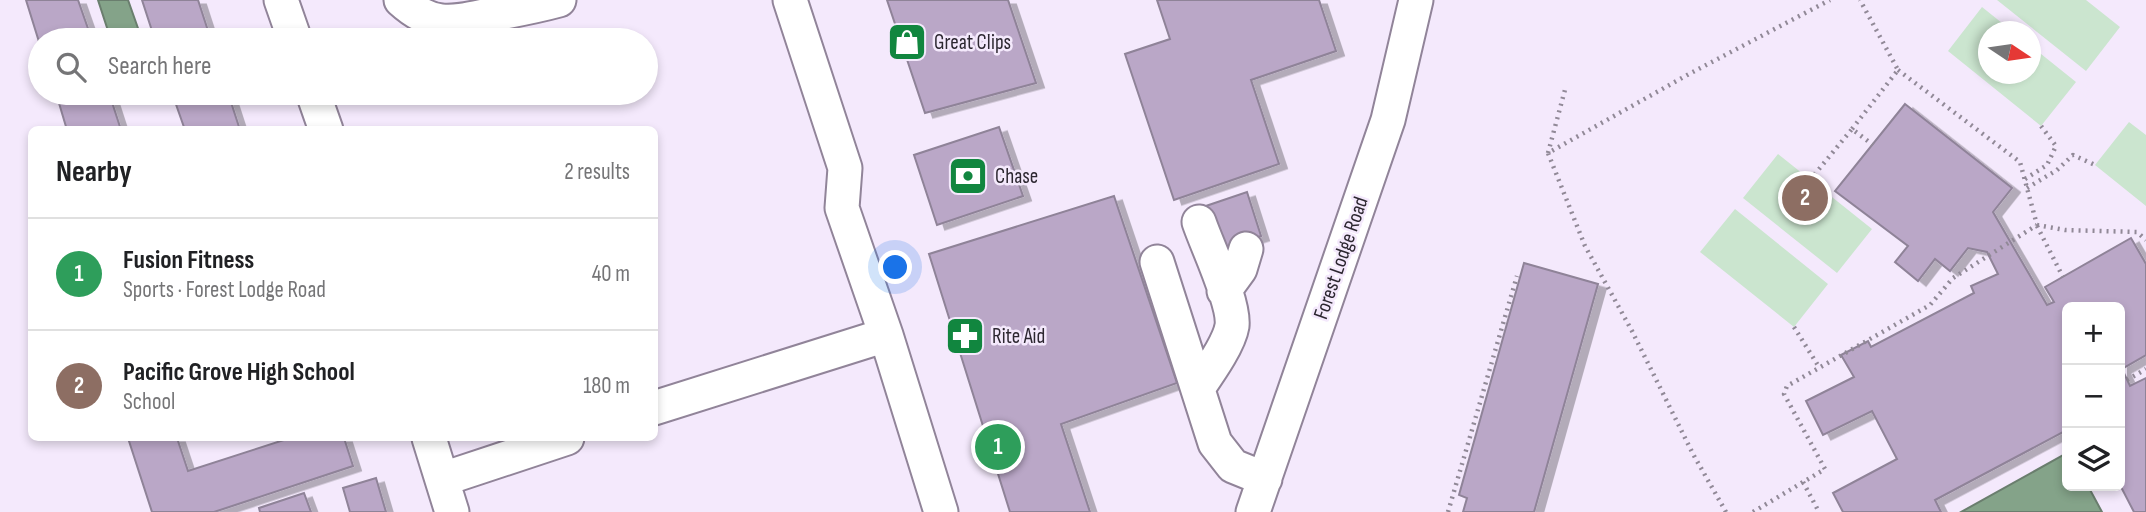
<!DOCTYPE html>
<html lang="en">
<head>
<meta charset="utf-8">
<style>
	:root { --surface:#fff; --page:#f2f2f2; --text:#202124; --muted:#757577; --line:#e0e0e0; --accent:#2563eb }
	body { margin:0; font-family:"Sofia Sans Condensed",sans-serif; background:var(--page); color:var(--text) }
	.controls { position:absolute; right:21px; bottom:21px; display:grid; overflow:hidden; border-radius:10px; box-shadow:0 4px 10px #0003 }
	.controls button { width:63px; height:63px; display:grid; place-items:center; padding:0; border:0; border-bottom:2px solid var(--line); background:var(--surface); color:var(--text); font:35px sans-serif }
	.compass { position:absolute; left:1978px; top:21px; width:63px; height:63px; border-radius:50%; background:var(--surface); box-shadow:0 4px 10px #0003; rotate:103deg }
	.you { position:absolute; left:896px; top:268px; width:24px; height:24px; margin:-18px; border:5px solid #fff; border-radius:50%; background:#1a73e8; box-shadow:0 0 0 10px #1a73e833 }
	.badge { display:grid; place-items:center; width:46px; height:46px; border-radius:50%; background:var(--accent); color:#fff; font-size:23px; font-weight:700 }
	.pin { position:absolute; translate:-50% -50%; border:4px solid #fff; box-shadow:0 2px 7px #0006 }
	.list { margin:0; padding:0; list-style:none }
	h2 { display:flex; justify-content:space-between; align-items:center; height:91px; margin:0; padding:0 28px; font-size:30px }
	h2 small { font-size:23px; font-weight:400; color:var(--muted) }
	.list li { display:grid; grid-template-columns:46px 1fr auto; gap:21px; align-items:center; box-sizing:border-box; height:112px; padding:0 28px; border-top:2px solid var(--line) }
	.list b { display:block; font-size:26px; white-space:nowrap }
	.list p { margin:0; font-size:23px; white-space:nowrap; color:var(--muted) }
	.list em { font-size:23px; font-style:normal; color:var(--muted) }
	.icon { flex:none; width:38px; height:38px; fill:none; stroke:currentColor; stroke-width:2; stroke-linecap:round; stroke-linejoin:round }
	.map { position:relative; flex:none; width:2146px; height:512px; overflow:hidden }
	.search { position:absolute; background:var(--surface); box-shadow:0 4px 10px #0003; left:28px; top:28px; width:630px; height:77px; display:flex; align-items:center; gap:18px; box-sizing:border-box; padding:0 24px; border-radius:38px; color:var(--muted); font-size:26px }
	.panel { position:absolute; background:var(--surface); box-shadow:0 4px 10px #0003; left:28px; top:126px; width:630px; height:315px; border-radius:10px }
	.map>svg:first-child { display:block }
	.green { fill:#cbe5cf }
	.water { fill:#84a389; stroke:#6a7e6e; stroke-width:2 }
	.building { fill:#baa7c7; stroke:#8f8398; stroke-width:2; filter:url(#shadow) }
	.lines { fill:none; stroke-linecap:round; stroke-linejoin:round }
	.minor-casing { stroke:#918499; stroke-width:37 }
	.path { stroke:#918997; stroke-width:4.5; stroke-dasharray:2 5; stroke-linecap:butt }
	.minor { stroke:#fff; stroke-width:33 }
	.labels { text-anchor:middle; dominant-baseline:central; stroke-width:5; stroke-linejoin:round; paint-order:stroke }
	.poi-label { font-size:21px; fill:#2c2730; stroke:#f4e9fc; text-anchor:start }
	.street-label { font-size:21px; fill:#2c2730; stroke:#f4e9fc }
</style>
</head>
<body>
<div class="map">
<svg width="2146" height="512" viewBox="0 0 2146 512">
	<defs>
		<filter id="shadow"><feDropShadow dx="8" dy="4.5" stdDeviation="0" flood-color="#0004"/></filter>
	</defs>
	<rect width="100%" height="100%" fill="#f4e9fc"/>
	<path class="green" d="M1997 0H2086L2120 27 2086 71Z
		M1982 7 2012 31 1988 32V74H2030L2031 46 2076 82 2041 126 1948 51Z
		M2129 122 2146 135V206L2095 165Z
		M1778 154 1872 229 1837 273 1743 198Z
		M1735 209 1828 284 1794 327 1700 252Z"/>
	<path class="water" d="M98 0H128L139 31 111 40Z
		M2067 453V486H2088L2102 512H1961Z"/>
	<path class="building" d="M26 0H78L92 40H40V45Z
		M142 0H198L211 40H155Z
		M887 0H1008L1036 83 925 113Z
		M1157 0H1319L1336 51 1251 80 1279 164 1174 200 1125 54 1170 39Z
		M56 93H109L121 130H67Z
		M172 93H228L240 130H185Z
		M1905 104 2012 188 1993 212 2047 305 2054 302 2045 287 2131 238 2146 264V355L2122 369 2130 386 2146 378V512H2134L2120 485V307H2067V430L1935 500 1941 512H1843L1833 493 1897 459 1872 411 1823 435 1806 401 1854 377 1841 355 1868 341 1871 347 1974 293 1971 286 1998 274 1987 252 1968 248 1950 271 1935 259 1918 281 1895 262 1908 246 1835 191Z
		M999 127 1023 196 937 225 914 155Z
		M1247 192 1261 236 1217 250 1203 207Z
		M1114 196 1177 383 1061 424 1090 512H1010L929 254Z
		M1524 263 1598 284 1534 512H1463L1467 498 1459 495Z
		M128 438H177L188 471 290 438H344L353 466 214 512H152Z
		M376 478 386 512H350L343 488Z
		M304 493 311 512H260L259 508Z"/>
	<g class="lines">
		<g class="minor-casing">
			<path id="minor" d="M281 0 295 40
				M401 0C434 30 454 22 494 14 516 10 537 6 559 0
				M790 0 845 168 842 208 886 335 941 512
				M313 93 326 130
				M1157 262 1215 443 1233 466 1265 479
				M1224 291 1240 269 1246 249
				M1198 388C1209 372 1229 344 1232 326 1235 303 1207 246 1199 222
				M654 408 886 335
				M429 438 452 512
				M443 479 567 438
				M1253 512 1388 120 1416 0"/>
		</g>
		<path class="path" d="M1852 129 1898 70 1860 0
			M1548 153 1566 86
			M2025 179 2047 165 2056 146 2041 126
			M1810 180 1852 129 1873 145
			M2027 188 2057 170 2073 155 2095 165
			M2037 225 2065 230 2137 232 2146 240
			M2037 226 2063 277
			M1794 327 1819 367
			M2127 380 2146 369
			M1803 482 1819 512
			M1448 512 1517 276
			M1726 512 1693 454 1632 331 1585 246 1548 153 1689 74 1830 0
			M1753 512 1825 469 1784 394 1787 386 1930 305 1953 278 2037 225 2020 162 1898 70"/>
		<use href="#minor" class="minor"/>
	</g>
	<defs>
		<g id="shop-square" transform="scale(2.0125)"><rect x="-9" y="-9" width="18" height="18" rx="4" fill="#11863f" stroke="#f4e9fc"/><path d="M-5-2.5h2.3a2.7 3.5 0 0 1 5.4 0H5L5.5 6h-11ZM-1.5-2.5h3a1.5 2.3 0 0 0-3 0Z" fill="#fff"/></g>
		<g id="bank-square" transform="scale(2.0125)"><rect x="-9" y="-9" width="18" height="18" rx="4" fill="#11863f" stroke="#f4e9fc"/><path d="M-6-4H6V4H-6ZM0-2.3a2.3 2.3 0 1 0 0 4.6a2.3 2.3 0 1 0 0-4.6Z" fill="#fff"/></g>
		<g id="pharmacy-square" transform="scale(2.0125)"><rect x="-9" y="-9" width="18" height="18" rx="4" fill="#11863f" stroke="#f4e9fc"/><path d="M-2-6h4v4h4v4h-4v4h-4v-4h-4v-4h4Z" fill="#fff"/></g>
	</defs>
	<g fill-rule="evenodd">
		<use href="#shop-square" x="907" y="42"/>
		<use href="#bank-square" x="968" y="176"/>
		<use href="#pharmacy-square" x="965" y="336"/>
	</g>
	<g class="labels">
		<g class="poi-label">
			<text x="934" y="42">Great Clips</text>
			<text x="995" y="176">Chase</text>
			<text x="992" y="336">Rite Aid</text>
		</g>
		<g class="street-label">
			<text transform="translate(1341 258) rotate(-71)">Forest Lodge Road</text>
		</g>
	</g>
</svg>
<div class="controls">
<button>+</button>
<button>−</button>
<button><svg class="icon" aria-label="layers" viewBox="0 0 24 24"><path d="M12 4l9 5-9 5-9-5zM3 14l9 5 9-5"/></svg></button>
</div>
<svg class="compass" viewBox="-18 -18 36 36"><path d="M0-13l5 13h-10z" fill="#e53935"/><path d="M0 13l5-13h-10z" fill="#757577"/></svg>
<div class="you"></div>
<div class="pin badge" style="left:998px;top:447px;background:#2e9e5b">1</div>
<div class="pin badge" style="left:1805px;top:198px;background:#8d6e63">2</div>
<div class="search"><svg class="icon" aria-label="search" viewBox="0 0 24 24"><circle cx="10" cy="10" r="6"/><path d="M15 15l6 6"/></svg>Search here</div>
<section class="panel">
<h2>Nearby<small>2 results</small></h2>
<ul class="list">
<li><span class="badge" style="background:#2e9e5b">1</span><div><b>Fusion Fitness</b><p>Sports · Forest Lodge Road</p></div><em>40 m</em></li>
<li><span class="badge" style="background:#8d6e63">2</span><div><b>Pacific Grove High School</b><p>School</p></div><em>180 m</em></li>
</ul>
</section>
</div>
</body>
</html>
